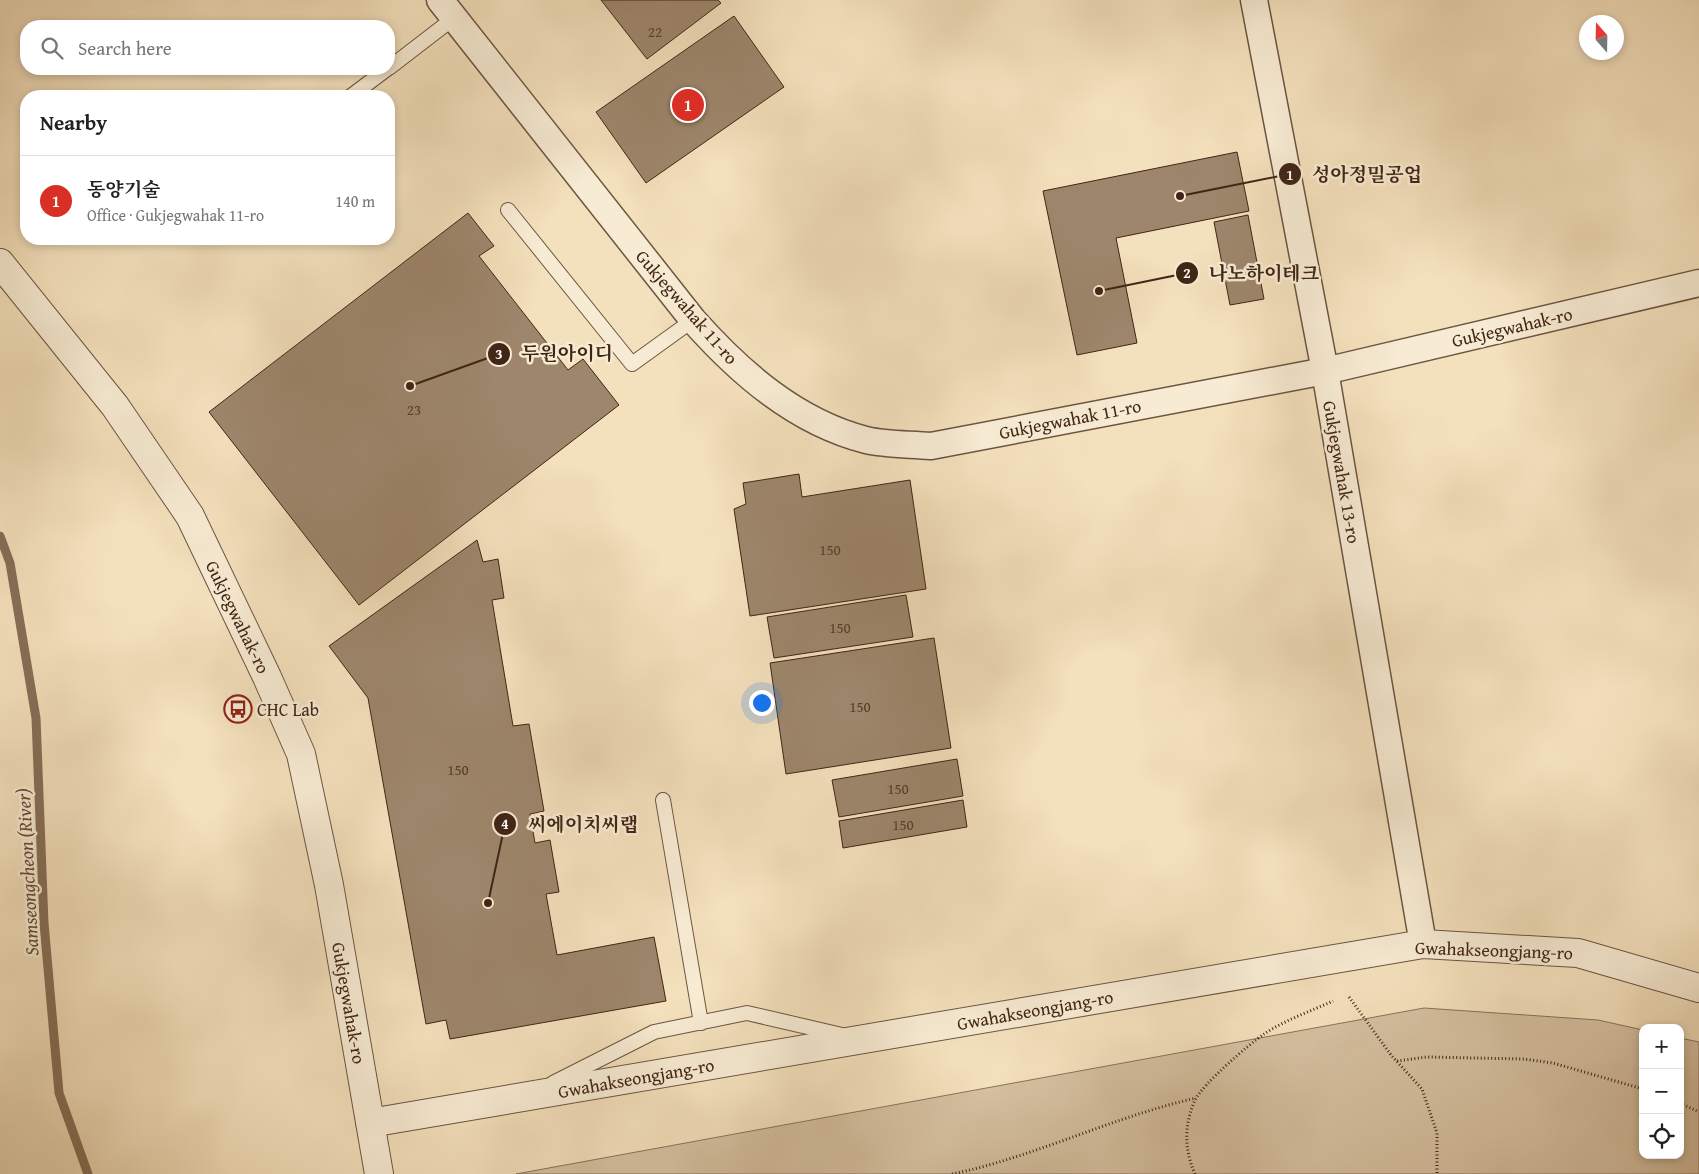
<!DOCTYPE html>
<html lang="en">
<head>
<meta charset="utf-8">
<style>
	:root { --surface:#fff; --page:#f2f2f2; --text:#222; --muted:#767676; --line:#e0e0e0; --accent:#d93025 }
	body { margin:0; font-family:"Gentium Book Plus","Noto Serif KR",serif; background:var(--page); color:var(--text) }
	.controls { position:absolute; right:15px; bottom:15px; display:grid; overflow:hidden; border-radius:10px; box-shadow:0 2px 8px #0003 }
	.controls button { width:45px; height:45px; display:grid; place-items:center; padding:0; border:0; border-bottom:1px solid var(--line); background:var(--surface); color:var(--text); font:25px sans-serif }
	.compass { position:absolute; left:1579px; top:15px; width:45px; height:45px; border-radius:50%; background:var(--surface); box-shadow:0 2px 8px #0003; rotate:340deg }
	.you { position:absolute; left:761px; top:702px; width:18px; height:18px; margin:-12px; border:4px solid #fff; border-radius:50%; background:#1a73e8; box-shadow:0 0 0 8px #1a73e833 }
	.badge { display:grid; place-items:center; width:32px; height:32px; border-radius:50%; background:var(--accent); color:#fff; font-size:16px; font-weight:700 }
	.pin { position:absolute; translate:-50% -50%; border:2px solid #fff; box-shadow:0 1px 5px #0006 }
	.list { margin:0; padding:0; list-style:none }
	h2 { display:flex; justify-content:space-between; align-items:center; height:65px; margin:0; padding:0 20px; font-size:21px }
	h2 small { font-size:16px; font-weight:400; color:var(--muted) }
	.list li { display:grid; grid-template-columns:32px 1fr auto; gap:15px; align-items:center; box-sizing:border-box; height:90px; padding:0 20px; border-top:1px solid var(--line) }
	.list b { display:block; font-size:19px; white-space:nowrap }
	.list p { margin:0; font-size:16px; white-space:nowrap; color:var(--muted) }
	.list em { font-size:16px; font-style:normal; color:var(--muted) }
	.icon { flex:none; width:28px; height:28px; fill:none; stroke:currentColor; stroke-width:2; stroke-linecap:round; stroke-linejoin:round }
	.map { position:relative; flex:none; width:1699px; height:1174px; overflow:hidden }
	.search { position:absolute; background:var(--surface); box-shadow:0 2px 8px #0003; left:20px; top:20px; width:375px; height:55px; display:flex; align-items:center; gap:12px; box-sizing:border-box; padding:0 18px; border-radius:20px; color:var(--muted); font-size:19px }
	.panel { position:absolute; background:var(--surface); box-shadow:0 2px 8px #0003; left:20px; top:90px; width:375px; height:155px; border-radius:20px }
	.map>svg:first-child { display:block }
	.green { fill:#d5c0a0; stroke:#8a725b }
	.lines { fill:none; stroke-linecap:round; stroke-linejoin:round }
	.stream { stroke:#876f58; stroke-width:9 }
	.building { fill:#9d866c; stroke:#402516 }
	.service-casing { stroke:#6d5440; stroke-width:16 }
	.minor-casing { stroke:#6d5440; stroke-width:29 }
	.tertiary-casing { stroke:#6d5440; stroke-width:30 }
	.path { stroke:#402516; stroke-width:3; stroke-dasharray:1 2.5; stroke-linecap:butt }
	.service { stroke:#f7ebd3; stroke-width:14 }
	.minor { stroke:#f7ebd3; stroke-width:26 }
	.tertiary { stroke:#f7ebd3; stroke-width:28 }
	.labels { text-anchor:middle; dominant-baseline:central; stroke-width:5; stroke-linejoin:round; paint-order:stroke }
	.number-label { font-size:15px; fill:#573d2c }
	.street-label { font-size:18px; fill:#402516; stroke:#f7ebd3 }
	.poi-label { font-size:18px; fill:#402516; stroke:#f7ebd3; text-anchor:start }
	.water-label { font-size:19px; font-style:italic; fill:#634a37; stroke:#f7ebd3 }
	.leader { fill:none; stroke:#402516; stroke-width:2 }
	.callout-dot { fill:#402516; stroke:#f7ebd3; stroke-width:2 }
	.mark-label { font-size:15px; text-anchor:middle; font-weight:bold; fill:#fff }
	.callout-label { font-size:19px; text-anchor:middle; font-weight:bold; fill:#402516; stroke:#f7ebd3; stroke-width:5; stroke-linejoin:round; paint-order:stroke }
</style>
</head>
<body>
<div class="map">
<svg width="1699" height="1174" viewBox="0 0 1699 1174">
	<rect width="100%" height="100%" fill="#f3e0bc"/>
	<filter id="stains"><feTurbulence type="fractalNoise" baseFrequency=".004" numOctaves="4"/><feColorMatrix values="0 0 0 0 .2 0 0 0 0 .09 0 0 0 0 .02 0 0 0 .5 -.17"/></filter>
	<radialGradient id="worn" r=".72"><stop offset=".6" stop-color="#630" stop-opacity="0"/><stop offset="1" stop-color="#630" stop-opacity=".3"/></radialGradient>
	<path class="green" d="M1424 1008 1598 1020 1643 1030V1155H1680V1038L1699 1042V1174H516Z"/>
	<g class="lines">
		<path class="stream" d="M0 536 10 563 36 718 44 923 59 1093 88 1174"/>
	</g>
	<path class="building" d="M601 0H718L721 3 647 59Z
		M734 16 784 87 646 183 596 112Z
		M1237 152 1249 211 1116 238 1137 343 1077 355 1043 191Z
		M468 213 494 246 479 256 568 370 583 359 619 405 359 605 209 412Z
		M1248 215 1264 299 1230 305 1214 222Z
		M799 474 802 497 910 480 926 589 750 616 734 509 746 504 743 483Z
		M477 540 483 562 498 559 504 598 492 600 513 726 529 724 544 811 530 814 535 843 550 840 559 892 546 894 557 955 654 937 666 1001 450 1039 446 1020 426 1024 368 698 329 646Z
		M906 595 913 637 774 658 767 617Z
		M934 638 951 748 786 774 770 663Z
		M957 759 963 796 839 817 832 780Z
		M963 800 967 827 843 848 839 821Z"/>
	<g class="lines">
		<g class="service-casing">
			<path id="service" d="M389 68 454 18
				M351 96 387 69
				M508 210 632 364 693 320
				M663 800 701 1023
				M553 1083 654 1032 747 1013 842 1035"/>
		</g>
		<g class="minor-casing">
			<path id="minor" d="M440 0 693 320C740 373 796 422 866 440 887 445 910 444 931 446L1325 371 1699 283
				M1254 0 1325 371 1423 944"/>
		</g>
		<g class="tertiary-casing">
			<path id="tertiary" d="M0 263 115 406 190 516 267 677 301 754 329 885 379 1174
				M370 1123 1423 944 1578 953 1699 988"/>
		</g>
		<path class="path" d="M1349 997 1391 1055 1422 1089 1437 1133V1174
			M1397 1061 1427 1057 1524 1059 1553 1063 1643 1089
			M1680 1103 1699 1112
			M952 1174C1035 1157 1112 1117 1196 1098
			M1195 1174C1184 1149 1184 1125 1195 1100 1202 1085 1249 1044 1264 1034 1285 1020 1311 1011 1333 1001"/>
		<use href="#service" class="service"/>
		<use href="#minor" class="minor"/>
		<use href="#tertiary" class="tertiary"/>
	</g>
	<defs>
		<g id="bus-ring" transform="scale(1.4375)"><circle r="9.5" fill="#f7ebd3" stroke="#8f2418" stroke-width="1.5"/><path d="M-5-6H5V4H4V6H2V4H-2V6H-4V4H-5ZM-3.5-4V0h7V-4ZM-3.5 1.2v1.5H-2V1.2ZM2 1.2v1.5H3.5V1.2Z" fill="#8f2418"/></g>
	</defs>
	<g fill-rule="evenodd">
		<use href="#bus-ring" x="238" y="709"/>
	</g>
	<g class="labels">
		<g class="number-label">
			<text x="655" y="31">22</text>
			<text x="414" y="409">23</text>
			<text x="830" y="549">150</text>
			<text x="840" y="627">150</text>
			<text x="860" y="706">150</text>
			<text x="458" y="769">150</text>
			<text x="898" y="788">150</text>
			<text x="903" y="824">150</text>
		</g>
		<g class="street-label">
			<text transform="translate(687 307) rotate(49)">Gukjegwahak 11-ro</text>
			<text transform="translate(1512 327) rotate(-13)">Gukjegwahak-ro</text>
			<text transform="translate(1070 419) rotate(-11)">Gukjegwahak 11-ro</text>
			<text transform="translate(1342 472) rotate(80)">Gukjegwahak 13-ro</text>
			<text transform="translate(238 617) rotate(64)">Gukjegwahak-ro</text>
			<text transform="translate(1494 950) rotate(2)">Gwahakseongjang-ro</text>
			<text transform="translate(349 1003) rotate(80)">Gukjegwahak-ro</text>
			<text transform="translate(1035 1010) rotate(-10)">Gwahakseongjang-ro</text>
			<text transform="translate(636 1078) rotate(-10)">Gwahakseongjang-ro</text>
		</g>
		<g class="poi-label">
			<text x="257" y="709">CHC Lab</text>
		</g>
		<g class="water-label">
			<text transform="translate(27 872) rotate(-93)">Samseongcheon (River)</text>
		</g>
	</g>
	<path class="leader" d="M1180 196L1290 174M1099 291L1187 273M410 386L499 354M488 903L505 824"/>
	<g class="callout-dot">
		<circle cx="1180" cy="196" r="5"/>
		<circle cx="1099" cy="291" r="5"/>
		<circle cx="410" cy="386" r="5"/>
		<circle cx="488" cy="903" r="5"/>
		<circle cx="1290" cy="174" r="12"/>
		<circle cx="1187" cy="273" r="12"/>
		<circle cx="499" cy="354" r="12"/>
		<circle cx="505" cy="824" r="12"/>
	</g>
	<g class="mark-label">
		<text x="1290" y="180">1</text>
		<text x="1187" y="278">2</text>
		<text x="499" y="359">3</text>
		<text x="505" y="829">4</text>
	</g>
	<g class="callout-label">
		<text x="1367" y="181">성아정밀공업</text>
		<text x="1264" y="280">나노하이테크</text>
		<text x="567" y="360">두원아이디</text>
		<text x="583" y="831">씨에이치씨랩</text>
	</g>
	<rect width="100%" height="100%" filter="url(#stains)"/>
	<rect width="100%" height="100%" fill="url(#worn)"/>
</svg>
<div class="controls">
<button>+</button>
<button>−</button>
<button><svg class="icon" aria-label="locate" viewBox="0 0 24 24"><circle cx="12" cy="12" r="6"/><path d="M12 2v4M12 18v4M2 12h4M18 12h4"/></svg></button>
</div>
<svg class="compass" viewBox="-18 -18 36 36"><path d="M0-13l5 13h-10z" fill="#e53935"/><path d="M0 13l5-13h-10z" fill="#767676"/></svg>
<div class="you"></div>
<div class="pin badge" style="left:688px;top:105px">1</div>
<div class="search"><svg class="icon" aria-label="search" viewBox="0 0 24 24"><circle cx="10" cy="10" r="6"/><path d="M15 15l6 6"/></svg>Search here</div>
<section class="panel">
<h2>Nearby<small></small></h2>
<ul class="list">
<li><span class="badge">1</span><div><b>동양기술</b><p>Office · Gukjegwahak 11-ro</p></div><em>140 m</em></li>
</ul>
</section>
</div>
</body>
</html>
